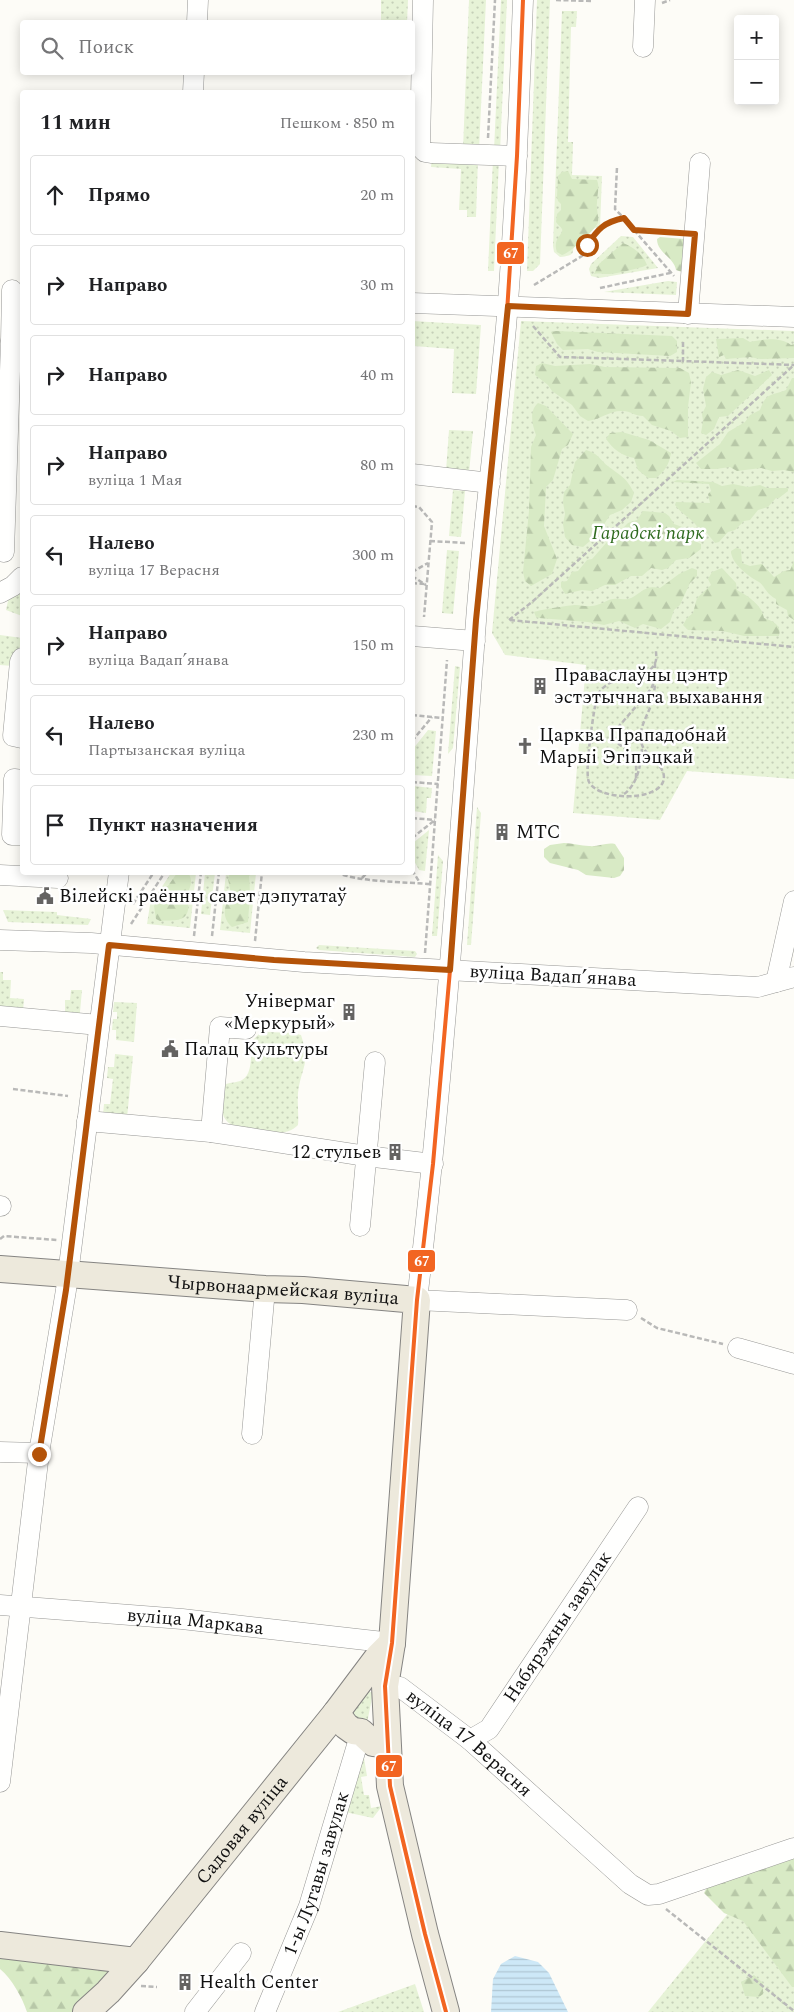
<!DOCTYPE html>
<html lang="ru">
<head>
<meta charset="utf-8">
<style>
	:root { --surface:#fff; --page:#f6f6f6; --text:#202124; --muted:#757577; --line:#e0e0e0 }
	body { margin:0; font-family:Spectral,serif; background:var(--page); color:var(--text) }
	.controls { position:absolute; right:15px; top:15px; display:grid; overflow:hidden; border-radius:5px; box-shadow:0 2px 12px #0003 }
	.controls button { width:45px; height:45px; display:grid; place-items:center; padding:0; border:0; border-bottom:1px solid var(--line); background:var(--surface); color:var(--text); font:25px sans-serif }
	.stop { position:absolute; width:15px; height:15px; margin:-11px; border:4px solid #b45309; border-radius:50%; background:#fff }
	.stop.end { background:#b45309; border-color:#fff; box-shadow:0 1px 5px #0008 }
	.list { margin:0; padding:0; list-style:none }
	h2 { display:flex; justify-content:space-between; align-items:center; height:65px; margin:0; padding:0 20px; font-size:21px }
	h2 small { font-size:16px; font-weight:400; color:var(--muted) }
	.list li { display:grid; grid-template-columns:32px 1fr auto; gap:15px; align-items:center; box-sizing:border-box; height:80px; margin:0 10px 10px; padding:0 10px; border:1px solid var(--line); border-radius:5px }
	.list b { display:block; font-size:19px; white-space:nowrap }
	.list p { margin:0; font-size:16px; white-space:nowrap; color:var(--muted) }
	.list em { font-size:16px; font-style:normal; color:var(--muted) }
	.icon { flex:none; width:28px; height:28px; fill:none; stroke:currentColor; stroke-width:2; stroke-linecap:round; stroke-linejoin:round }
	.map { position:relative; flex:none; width:794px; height:2012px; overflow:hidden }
	.search { position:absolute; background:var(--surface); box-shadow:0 2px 12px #0003; left:20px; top:20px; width:395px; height:55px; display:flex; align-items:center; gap:12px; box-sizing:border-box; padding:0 18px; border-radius:5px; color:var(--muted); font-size:19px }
	.panel { position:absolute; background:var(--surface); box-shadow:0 2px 12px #0003; left:20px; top:90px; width:395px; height:785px; border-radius:5px }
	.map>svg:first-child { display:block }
	.green { fill:url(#green-dots) }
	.forest { fill:url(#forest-firs) }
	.water { fill:url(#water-rules) }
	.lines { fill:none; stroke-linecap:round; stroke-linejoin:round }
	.minor-casing { stroke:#979795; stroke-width:21 }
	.major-casing { stroke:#858482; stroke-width:28 }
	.path { stroke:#b9b9b8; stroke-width:2.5; stroke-dasharray:5 2.5; stroke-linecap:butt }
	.minor { stroke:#fffffe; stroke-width:20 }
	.major { stroke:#ede9dc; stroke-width:26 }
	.bus-1-casing { stroke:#fff; stroke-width:8 }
	.bus-1 { stroke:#f26522; stroke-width:4 }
	.route { stroke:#b45309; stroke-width:6 }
	.labels { text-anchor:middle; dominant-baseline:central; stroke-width:5; stroke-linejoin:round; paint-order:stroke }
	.park-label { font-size:19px; font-style:italic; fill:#2f6b1f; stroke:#fff }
	.poi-label { font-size:19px; fill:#111; stroke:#fff; text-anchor:start }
	.street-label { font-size:19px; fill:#111; stroke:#fff }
	.line-badge { stroke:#fff; stroke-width:2 }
	.badge-label { font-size:14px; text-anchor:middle; font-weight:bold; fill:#fff }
</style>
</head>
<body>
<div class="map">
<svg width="794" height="2012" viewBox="0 0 794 2012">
	<defs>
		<pattern id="green-dots" width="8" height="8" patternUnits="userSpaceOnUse" patternTransform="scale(1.25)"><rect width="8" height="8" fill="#e7f3d7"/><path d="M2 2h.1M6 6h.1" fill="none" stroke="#c5cfb8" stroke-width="1.8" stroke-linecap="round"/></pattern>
		<pattern id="forest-firs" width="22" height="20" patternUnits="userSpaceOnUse" patternTransform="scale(1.25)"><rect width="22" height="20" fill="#d8eac5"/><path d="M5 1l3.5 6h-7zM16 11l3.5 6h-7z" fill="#b8c8a8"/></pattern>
		<pattern id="water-rules" width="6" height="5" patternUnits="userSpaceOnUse" patternTransform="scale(1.25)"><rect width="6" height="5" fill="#cde8f7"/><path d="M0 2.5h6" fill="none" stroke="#afc6d3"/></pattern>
	</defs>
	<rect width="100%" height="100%" fill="#fdfcf7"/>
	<path class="green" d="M381 0H408L407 22H381Z
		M469 0H486L479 150 463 149Z
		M501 0H507L500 151 494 150Z
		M537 0H550L540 264 533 271H527Z
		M562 11H577L576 27H571L568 142H573L572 175 602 176 600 227C591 228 581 234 576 242 570 253 578 255 560 257L554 252 553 246Z
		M432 157 478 158 476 217H467V210H459L461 169 431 167Z
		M493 159 499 160 494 271H488Z
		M621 236 633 237 658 268 599 278 591 276 589 269 591 264Z
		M668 281 677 282 676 295 604 292Z
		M412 321 481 325 476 394 452 393 454 349 413 346Z
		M521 321 794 331V779L687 771 660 820 573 813 586 665 505 655 492 633Z
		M449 430 473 431 469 473 446 471Z
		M453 490 465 491 461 537 449 536Z
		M447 550 459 551 453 614 442 613Z
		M22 590V616L6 610 9 596Z
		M0 635 22 638C22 648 14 655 13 666L0 665Z
		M455 666 460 667 453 748 448 754Z
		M428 730 436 731 432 776 413 775V749Z
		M413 786 432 788 431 798H427L426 813 413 811Z
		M477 807 481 813 471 945H467Z
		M429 830 425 871 419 870 413 859V843Z
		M438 855 443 861 437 936H432Z
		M171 873H196L190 928 147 924 150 905Z
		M205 873H215L210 915 201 914Z
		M226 873H256L250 933 220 930Z
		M3 910 57 912V915L91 919 88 925 8 922Z
		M319 945 415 951 417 954 415 957 319 950 316 948Z
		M0 972H3V980H11L10 998 24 999 23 1011H0Z
		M71 990H82L79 1023 65 1021V1000H70Z
		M114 1002 137 1003 134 1042 116 1040V1030H112L113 1019H117V1012H113Z
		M268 1032 293 1033 301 1035C311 1065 301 1067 298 1093 297 1104 299 1114 298 1125 287 1136 275 1132 261 1131 242 1129 220 1128 222 1104 222 1096 223 1091 226 1084 231 1082 237 1083 242 1080 253 1074 251 1053 251 1042L259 1034Z
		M115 1054 133 1056 127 1118 103 1115 104 1104H110L113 1079 107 1078 108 1067H114Z
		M366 1690 373 1693 367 1723 358 1721 351 1712Z
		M364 1758 367 1776 361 1777 364 1795H369L371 1808 382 1806 373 1818 345 1812 356 1760Z
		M794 1874V2012H648L743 1895Z
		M415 1984 424 2012H338Z"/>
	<path class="forest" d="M568 171 572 179 597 180C600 188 597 194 597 203 596 209 599 216 598 222 598 227 569 254 562 255L557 252C552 238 564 235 562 229 560 226 558 225 556 222L557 214 561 210V204L558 201 557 197 558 176 562 172Z
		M660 237 684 239 682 272 676 270C674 257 657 253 657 239Z
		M623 243C633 247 643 254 647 265 642 268 612 275 607 274 601 274 600 273 594 274L599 264Z
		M556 331 672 336 677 341V352L670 356 598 352 588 349 563 350 557 344 551 332Z
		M743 338 750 342C762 339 781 337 791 345L794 344V358L760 359 750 357 726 359 724 355 719 357 716 339Z
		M542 363 555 366 590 364 605 367 680 368 689 373 691 382 688 407V437L680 438 671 431 652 425 643 416C635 416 630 411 623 411 611 410 601 419 588 421L580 416 572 405 552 391 548 385 535 375 536 366Z
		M738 370 755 376 769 370 772 375 728 416 719 417 714 429 706 435 701 433 703 421 702 414 706 406 703 389 706 377 712 372 721 375Z
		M792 378H794V472L784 470 772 471 761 468 737 471 730 467 716 469H701L696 463 720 444 728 432 745 422 750 415 760 410C766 393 770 396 786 390Z
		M538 403 546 406 573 434 568 445 562 449 553 480 546 487 544 526 557 559 552 574 531 586 525 581 523 572 529 511 531 447 536 435C532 424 529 411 538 403Z
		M622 432 649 440 671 453C669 465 665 471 656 478H648L638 470 634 458C622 456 613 449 606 439L610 433Z
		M586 450C599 454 599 459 609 467 621 476 627 478 634 493L631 502 622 510 610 515 597 535 583 547 572 545 565 537 563 524 565 514 563 502 564 492 570 485 575 462Z
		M677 480 713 482 722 486 733 484 748 487 760 485 767 488H788V491L779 498H776L768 507 758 510 750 520 744 521 735 530 728 532 719 542 715 543 706 532 699 530C695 520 682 515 675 505L676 502 710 503 708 494 711 491 709 484 673 482Z
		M643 511 665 513 669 516 674 524 685 528 687 537 701 544V549L689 558 676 560 668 568 662 570 651 568 642 576H631L615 585H605L592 591 582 590 565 594 561 587V582L567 581 572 572 578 571 587 560 592 559 607 542 618 538 624 527 628 523 637 520Z
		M736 548 741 549 742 563 750 566 762 564 774 577 784 571 790 570 794 561V620L788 616 787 610 776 604V599C765 593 765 586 759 582 750 577 731 564 731 551Z
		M692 568 697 570V576L690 583 680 605 674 610 670 622 661 629 643 624 635 628 619 621 604 625 588 622 539 618 536 617 534 612C539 610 570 605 576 605 581 605 586 607 591 606 599 606 606 600 613 599 618 598 624 600 628 599 641 595 643 584 660 588L679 574Z
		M722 568 736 583 737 590C748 596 762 605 764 618 773 621 782 625 779 636H744L723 631 688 630 683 625 687 618 693 613 697 598 711 585 708 579 712 572Z
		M564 843C572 843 581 846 589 846 599 847 606 842 615 844L624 858V870L620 876 614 878 586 875 578 870 550 863 544 857V849L550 845Z
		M177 873 189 874C193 882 190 886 188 894 187 899 189 905 188 910 185 924 170 919 160 921L156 919 154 906Z
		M230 873H252L249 876C251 892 249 906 248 922L232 927C221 917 224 906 231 894L228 879Z
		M794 1855V1987H792L743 1921 724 1913 704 1893 709 1883Z
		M2 1957 117 1963 79 2012H27C22 1997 12 1979 0 1969V1959Z
		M754 1975 763 1983V1994L759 1997 745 1996 741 1982Z"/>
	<path class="water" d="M515 1956 538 1962 549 1973 568 2012H491L493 1979 501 1964Z"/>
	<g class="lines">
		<g class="minor-casing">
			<g id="minor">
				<path d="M423 0 420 147 425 152 431 153 517 156"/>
				<path d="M523 0C519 109 515 218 506 327 497 425 483 523 476 621 459 847 444 1074 417 1300L627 1310"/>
				<path d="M197 22 198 0"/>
				<path d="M643 47 645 0"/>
				<path d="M193 92 194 72"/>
				<path d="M12 290 11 341H22"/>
				<path d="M412 303 794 317"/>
				<path d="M688 314 700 163"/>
				<path d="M412 474 490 483"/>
				<path d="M4 552 11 341"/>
				<path d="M0 593 13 586 22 577"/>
				<path d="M412 636 475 641"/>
				<path d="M22 658 20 662 13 736 22 738"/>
				<path d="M22 780 14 779 12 835H22"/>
				<path d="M0 875 58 878"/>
				<path d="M0 940 91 943 304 962 738 986 758 987 794 977"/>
				<path d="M776 982 794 901"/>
				<path d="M0 1016 99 1025"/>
				<path d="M87 1121 211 1132 366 1156 433 1164"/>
				<path d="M211 1132 220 1027 246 1029"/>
				<path d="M0 1206H1"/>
				<path d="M360 1226 375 1062"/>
				<path d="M738 1348 794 1364"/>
				<path d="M252 1434 265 1289"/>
				<path d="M0 1452 39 1453"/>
				<path id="s1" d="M0 1605 182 1619 392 1643"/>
				<path id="s2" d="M385 1686 400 1687 470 1740 630 1884 648 1895 659 1894 794 1848"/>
				<path id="s3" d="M470 1740 489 1729 638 1507"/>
				<path d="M0 1782 39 1453 66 1290 119 872"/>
				<path d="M195 2012 241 1953"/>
				<path id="s4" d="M265 2012 309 1906 361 1732"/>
			</g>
		</g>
		<g class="major-casing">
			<g id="major">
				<path id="s5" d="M0 1269 265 1289 303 1290 417 1300 392 1643 385 1686 390 1786 425 1934 446 2012"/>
				<path d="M336 1713 346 1726 353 1731 361 1732 373 1743 387 1744"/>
				<path d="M0 1945 136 1961"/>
				<path id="s6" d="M86 2012 108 1992 136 1961 336 1713 378 1657 392 1643"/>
			</g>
		</g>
		<path class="path" d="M556 0 591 1
			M662 3 670 0
			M488 138 495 0
			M624 218 634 230 677 233
			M634 230 674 276
			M534 285 582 256 587 245 597 230 611 221 624 218 615 209 617 167
			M600 288 670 273
			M533 326 560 357 683 361
			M683 342V361L794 365
			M412 506 419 507 432 522 424 617
			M430 541 466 543
			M412 572 428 563
			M412 576 426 585
			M412 583 425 584
			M509 620 532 602 794 365
			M510 620 794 647
			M655 663C655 677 656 691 651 705 647 717 639 727 641 741 643 757 669 765 663 782 655 802 598 800 589 782 584 772 594 709 597 696 610 670 646 684 655 663 657 660 656 654 656 651
			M412 715 443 718
			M412 741 432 717
			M636 778C636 771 637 764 634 757 628 747 613 746 614 732L651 689 654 682
			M412 782 438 784
			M624 794C638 784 641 764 642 748
			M412 818 435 820
			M412 838 435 820
			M412 870 420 883
			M336 872C355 882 407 882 430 884
			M362 878 368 872
			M133 904 154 872
			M131 924 165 872
			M194 936 201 872
			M212 936 219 872
			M255 941 262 872
			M425 953 447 660
			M13 1089 68 1096
			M0 1239 4 1236 57 1240
			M641 1318 657 1328 723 1344
			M666 1909 794 2011
			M141 1986 157 1987"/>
		<use href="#minor" class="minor"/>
		<use href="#major" class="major"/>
		<g class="bus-1-casing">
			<path id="bus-1" d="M446 2012 425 1934 390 1786 385 1686 392 1643 417 1300 433 1164 450 970 476 620 506 328 517 156 523 0"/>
		</g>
		<use href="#bus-1" class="bus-1"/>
	</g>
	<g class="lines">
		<path class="route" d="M39 1454 66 1290 109 945 274 960 450 970 476 620 508 306 688 314 695 234 634 230 624 218C604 222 598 229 587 245"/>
	</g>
	<defs>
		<g id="building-bare" transform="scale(1.35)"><path d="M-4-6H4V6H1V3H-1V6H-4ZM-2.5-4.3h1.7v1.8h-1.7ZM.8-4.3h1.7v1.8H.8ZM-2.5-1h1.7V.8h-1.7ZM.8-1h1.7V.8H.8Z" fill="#646362" stroke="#fff" stroke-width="2.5" paint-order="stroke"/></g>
		<g id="church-bare" transform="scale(1.35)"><path d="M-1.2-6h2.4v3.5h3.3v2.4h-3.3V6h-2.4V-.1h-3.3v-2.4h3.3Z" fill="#646362" stroke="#fff" stroke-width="2.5" paint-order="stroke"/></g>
		<g id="civic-bare" transform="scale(1.35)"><path d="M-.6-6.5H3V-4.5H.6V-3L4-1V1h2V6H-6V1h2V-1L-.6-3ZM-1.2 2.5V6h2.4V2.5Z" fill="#646362" stroke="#fff" stroke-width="2.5" paint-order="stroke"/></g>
	</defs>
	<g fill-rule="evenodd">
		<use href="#building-bare" x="540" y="686"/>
		<use href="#church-bare" x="525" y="746"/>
		<use href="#building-bare" x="502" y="832"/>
		<use href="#civic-bare" x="45" y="896"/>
		<use href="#building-bare" x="349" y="1012"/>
		<use href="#civic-bare" x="170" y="1049"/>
		<use href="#building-bare" x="395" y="1152"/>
		<use href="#building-bare" x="185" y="1982"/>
	</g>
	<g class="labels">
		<g class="park-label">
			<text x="648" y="533">Гарадскі парк</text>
		</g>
		<g class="poi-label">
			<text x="554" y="675">Праваслаўны цэнтр<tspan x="554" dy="22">эстэтычнага выхавання</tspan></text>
			<text x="539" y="735">Царква Прападобнай<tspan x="539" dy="22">Марыі Эгіпэцкай</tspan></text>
			<text x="516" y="832">МТС</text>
			<text x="59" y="896">Вілейскі раённы савет дэпутатаў</text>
			<text x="335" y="1001" text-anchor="end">Універмаг<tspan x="335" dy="22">«Меркурый»</tspan></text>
			<text x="184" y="1049">Палац Культуры</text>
			<text x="381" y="1152" text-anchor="end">12 стульев</text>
			<text x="199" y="1982">Health Center</text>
		</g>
		<g class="street-label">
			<text transform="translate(553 976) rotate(3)">вуліца Вадапʼянава</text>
			<text stroke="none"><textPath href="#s5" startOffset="284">Чырвонаармейская вуліца</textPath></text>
			<text stroke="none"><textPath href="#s1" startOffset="196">вуліца Маркава</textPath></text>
			<text stroke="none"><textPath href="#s3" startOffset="145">Набярэжны завулак</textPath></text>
			<text stroke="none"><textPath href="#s2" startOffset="104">вуліца 17 Верасня</textPath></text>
			<text stroke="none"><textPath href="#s6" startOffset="240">Садовая вуліца</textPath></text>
			<text stroke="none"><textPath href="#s4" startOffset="148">1-ы Лугавы завулак</textPath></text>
		</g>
	</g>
	<g class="line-badge">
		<rect x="496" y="241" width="29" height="24" rx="5" fill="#f26522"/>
		<rect x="407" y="1249" width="29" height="24" rx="5" fill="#f26522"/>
		<rect x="375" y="1754" width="28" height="24" rx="5" fill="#f26522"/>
	</g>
	<g class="badge-label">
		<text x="511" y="258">67</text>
		<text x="422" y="1266">67</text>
		<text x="389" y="1771">67</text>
	</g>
</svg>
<div class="controls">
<button>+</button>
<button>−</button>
</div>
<div class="stop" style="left:587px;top:245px"></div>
<div class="stop end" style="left:39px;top:1454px"></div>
<div class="search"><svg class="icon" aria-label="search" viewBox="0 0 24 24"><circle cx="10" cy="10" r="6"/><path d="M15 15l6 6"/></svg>Поиск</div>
<section class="panel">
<h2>11 мин<small>Пешком · 850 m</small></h2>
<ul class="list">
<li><svg class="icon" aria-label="ahead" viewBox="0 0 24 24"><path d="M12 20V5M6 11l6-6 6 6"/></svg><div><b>Прямо</b></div><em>20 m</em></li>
<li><svg class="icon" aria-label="right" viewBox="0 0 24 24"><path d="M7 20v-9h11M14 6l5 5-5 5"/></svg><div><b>Направо</b></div><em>30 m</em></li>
<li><svg class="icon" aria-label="right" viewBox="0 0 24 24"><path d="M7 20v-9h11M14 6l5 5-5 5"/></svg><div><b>Направо</b></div><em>40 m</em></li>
<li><svg class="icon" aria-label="right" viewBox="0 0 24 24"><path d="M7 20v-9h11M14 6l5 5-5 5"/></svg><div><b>Направо</b><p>вуліца 1 Мая</p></div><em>80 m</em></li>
<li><svg class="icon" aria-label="left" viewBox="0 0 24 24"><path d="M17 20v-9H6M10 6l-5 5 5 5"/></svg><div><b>Налево</b><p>вуліца 17 Верасня</p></div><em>300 m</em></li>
<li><svg class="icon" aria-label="right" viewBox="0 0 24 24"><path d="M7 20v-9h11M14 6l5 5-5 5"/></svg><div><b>Направо</b><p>вуліца Вадапʼянава</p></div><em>150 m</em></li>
<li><svg class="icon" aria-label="left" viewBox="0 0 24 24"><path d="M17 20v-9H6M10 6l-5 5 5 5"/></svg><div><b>Налево</b><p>Партызанская вуліца</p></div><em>230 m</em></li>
<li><svg class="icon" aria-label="arrive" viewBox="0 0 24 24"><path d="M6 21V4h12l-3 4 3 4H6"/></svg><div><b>Пункт назначения</b></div></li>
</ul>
</section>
</div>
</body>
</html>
